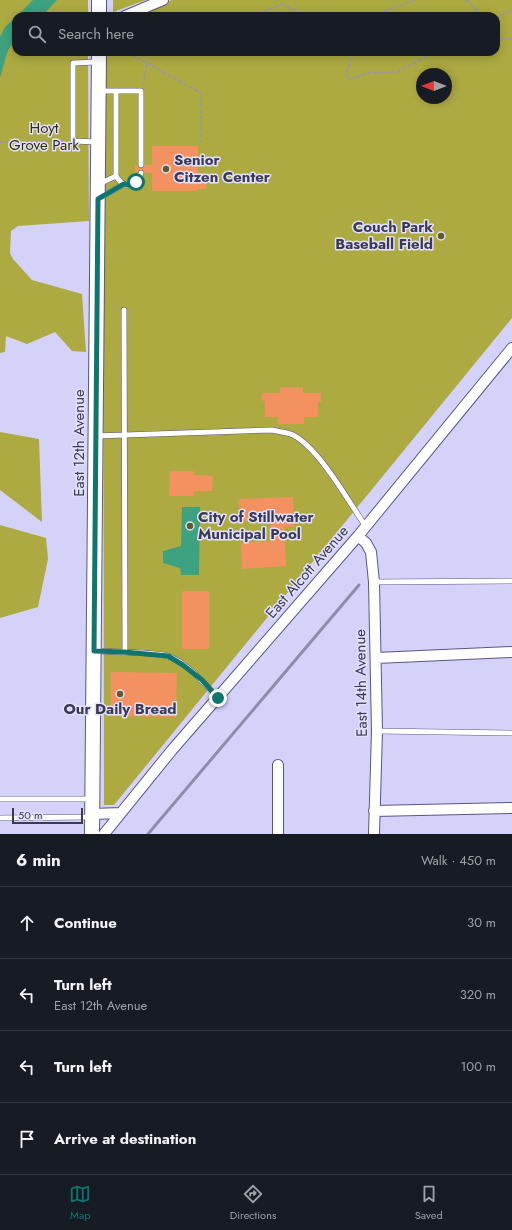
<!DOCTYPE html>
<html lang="en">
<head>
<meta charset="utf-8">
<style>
	:root { --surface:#171b24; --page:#242831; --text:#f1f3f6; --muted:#9ea1a6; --line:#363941; --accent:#0f766e }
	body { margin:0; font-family:Jost,sans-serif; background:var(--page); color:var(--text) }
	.compass { position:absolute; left:416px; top:68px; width:36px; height:36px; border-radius:50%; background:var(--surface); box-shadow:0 2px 10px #0003; rotate:270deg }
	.scale { position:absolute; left:12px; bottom:10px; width:71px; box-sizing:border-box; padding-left:4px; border:2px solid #3b3953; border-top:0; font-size:11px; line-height:14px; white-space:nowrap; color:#3b3953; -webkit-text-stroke:3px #e2e1fb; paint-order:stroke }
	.stop { position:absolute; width:12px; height:12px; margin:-9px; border:3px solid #0f766e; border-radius:50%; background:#fff }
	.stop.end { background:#0f766e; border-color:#fff; box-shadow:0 1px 4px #0008 }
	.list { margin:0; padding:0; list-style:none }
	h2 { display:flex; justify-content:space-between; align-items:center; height:52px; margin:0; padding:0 16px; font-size:17px }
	h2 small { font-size:13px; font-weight:400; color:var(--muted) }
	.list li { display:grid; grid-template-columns:26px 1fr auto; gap:12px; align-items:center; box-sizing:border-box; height:72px; padding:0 16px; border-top:1px solid var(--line) }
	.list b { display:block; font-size:15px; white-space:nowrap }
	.list p { margin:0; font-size:13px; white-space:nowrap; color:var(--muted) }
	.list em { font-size:13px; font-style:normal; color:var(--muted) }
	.icon { flex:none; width:22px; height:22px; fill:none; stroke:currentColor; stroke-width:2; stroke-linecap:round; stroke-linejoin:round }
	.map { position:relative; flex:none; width:512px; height:834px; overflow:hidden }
	.search { position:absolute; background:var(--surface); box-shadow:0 2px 10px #0003; left:12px; right:12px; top:12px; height:44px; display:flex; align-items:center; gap:10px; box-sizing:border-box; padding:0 14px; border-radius:12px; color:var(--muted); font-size:15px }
	.sheet { height:340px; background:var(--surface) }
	nav { display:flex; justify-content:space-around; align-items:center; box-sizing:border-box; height:56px; border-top:1px solid var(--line); background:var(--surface); font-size:11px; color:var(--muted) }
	nav a { display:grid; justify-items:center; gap:2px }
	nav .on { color:var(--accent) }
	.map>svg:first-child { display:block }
	.green { fill:#adaa42; fill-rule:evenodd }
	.water { fill:#3da280 }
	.building { fill:#f39260 }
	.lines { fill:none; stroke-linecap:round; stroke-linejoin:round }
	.lane-casing { stroke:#5a548c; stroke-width:6 }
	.street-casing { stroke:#5a548c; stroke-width:12 }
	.secondary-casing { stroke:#5a548c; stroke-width:16 }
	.path { stroke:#9694b6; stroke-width:1.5; stroke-dasharray:4 2; stroke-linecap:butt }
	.lane { stroke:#fff; stroke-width:5 }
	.street { stroke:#fff; stroke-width:10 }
	.secondary { stroke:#fff; stroke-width:14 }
	.rail { stroke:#8e8cad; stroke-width:3 }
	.route { stroke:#0f766e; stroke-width:5 }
	.poi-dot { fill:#5f5e2b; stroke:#e2e1fb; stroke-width:1.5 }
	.labels { text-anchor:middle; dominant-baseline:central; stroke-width:3; stroke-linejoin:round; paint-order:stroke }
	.park-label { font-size:15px; fill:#312f00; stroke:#e2e1fb }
	.poi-label { font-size:15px; font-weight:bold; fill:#3b3953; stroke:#e2e1fb; text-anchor:start }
	.street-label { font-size:15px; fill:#3b3953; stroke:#e2e1fb }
</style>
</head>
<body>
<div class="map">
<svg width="512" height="834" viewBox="0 0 512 834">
	<rect width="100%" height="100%" fill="#d4d2f9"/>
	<path class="green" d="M0 0H88V16H16V52H88L89 221 18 226 11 231 10 253 13 259 32 280 82 294 86 352 72 351 55 332 27 344 6 336 5 352 0 353Z
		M113 0H146L113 12Z
		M172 0H512V318L114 805H104L103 52H496V16H135ZM422 74H446V98H422Z
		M0 432 39 439 42 522 0 490Z
		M0 525 46 538 48 559 38 607 0 618Z"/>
	<path class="water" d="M33 0H57L42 16H17Z
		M16 17V39L8 50 0 78V37L5 27Z
		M182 507H200L199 575H181L180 568 163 563V551L181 546Z"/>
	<path class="building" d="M152 146H198V173H203V177H206V189H197V191H152V173H145L144 170 141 169 135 173V165L141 169 143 168 145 165H152Z
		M280 387H303V393H321V402H318V417H304V424H278V417H265V401H262V393H280Z
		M170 471H194V475L213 476 212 491H194V496H169Z
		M293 497 294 527H284L286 566 242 569 241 543 272 541 270 520 240 521 239 499Z
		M182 591H209V649H182Z
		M111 672 177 673 176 717 111 716Z"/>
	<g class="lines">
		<g class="lane-casing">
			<path id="lane" d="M100 91H141V165
				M116 91V176C118 179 120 182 123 184 131 188 139 181 141 173
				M97 142 73 141V63L97 62
				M99 184 116 176
				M100 198 124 184
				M96 436 272 430C279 432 287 432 293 435 319 448 349 502 366 527
				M374 582 512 581
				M95 651 125 652 124 310
				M125 652C136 653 158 653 168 656 186 662 205 684 218 698
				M377 731 512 733
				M0 799H92
				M0 818 91 817"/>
		</g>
		<g class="street-casing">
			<path id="street" d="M125 16 163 0
				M358 536 366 543 371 552 374 582 377 731 374 834
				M376 658 512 652
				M278 765V834
				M374 811 512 808
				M92 814 121 813
				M104 834 172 750 358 536 512 348"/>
		</g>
		<g class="secondary-casing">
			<path id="secondary" d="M99 16V0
				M92 834 99 52"/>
		</g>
		<path class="path" d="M466 0 484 16
			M253 16 282 4 307 16
			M373 16 414 0
			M496 19 512 9
			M496 38 512 39
			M127 52 147 63 143 84
			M347 52 351 61 346 74 350 79 369 73 397 72 436 52
			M147 63 201 93V142
			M0 142 65 141"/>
		<use href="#lane" class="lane"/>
		<use href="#street" class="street"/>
		<use href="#secondary" class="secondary"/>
		<path class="rail" d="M148 834 359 585"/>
	</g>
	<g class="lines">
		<path class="route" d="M136 182 129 185 124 184 98 199 94 651 124 652 168 656 183 665 202 680 218 698"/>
	</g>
	<g class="poi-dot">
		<circle cx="166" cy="169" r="4"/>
		<circle cx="441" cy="236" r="4"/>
		<circle cx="190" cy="526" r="4"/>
		<circle cx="120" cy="694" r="4"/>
	</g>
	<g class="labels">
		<g class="park-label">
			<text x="44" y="128">Hoyt<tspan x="44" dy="17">Grove Park</tspan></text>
		</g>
		<g class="poi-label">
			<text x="174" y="160">Senior<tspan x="174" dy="17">Citzen Center</tspan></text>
			<text x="433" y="227" text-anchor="end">Couch Park<tspan x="433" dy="17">Baseball Field</tspan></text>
			<text x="198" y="517">City of Stillwater<tspan x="198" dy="17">Municipal Pool</tspan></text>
			<text x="120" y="709" text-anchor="middle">Our Daily Bread</text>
		</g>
		<g class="street-label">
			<text transform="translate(79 443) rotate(-90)">East 12th Avenue</text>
			<text transform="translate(307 572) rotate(-49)">East Alcott Avenue</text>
			<text transform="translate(361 683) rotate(-91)">East 14th Avenue</text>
		</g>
	</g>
</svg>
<svg class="compass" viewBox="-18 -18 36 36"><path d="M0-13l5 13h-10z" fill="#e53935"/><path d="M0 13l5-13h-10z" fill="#9ea1a6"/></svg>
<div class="scale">50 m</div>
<div class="stop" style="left:136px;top:182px"></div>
<div class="stop end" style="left:218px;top:698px"></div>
<div class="search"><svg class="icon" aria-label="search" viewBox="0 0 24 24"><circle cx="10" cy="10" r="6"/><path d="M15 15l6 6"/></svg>Search here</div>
</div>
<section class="sheet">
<h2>6 min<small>Walk · 450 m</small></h2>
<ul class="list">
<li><svg class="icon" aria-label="ahead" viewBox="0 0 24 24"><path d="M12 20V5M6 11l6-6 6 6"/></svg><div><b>Continue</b></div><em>30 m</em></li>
<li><svg class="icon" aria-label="left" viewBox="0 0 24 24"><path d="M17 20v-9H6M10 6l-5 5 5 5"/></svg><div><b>Turn left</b><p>East 12th Avenue</p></div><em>320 m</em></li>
<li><svg class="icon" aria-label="left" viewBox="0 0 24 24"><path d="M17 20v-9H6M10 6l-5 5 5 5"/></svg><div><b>Turn left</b></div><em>100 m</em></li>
<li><svg class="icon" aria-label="arrive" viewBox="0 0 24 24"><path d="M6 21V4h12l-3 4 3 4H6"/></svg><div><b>Arrive at destination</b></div></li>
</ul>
</section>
<nav>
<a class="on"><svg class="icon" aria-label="map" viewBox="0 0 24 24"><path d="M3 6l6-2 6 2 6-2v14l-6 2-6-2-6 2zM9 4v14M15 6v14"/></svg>Map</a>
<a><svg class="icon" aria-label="directions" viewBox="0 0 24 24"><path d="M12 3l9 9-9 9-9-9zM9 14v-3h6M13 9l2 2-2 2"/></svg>Directions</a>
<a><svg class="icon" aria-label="saved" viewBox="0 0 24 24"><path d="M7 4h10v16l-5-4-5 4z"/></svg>Saved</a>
</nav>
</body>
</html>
